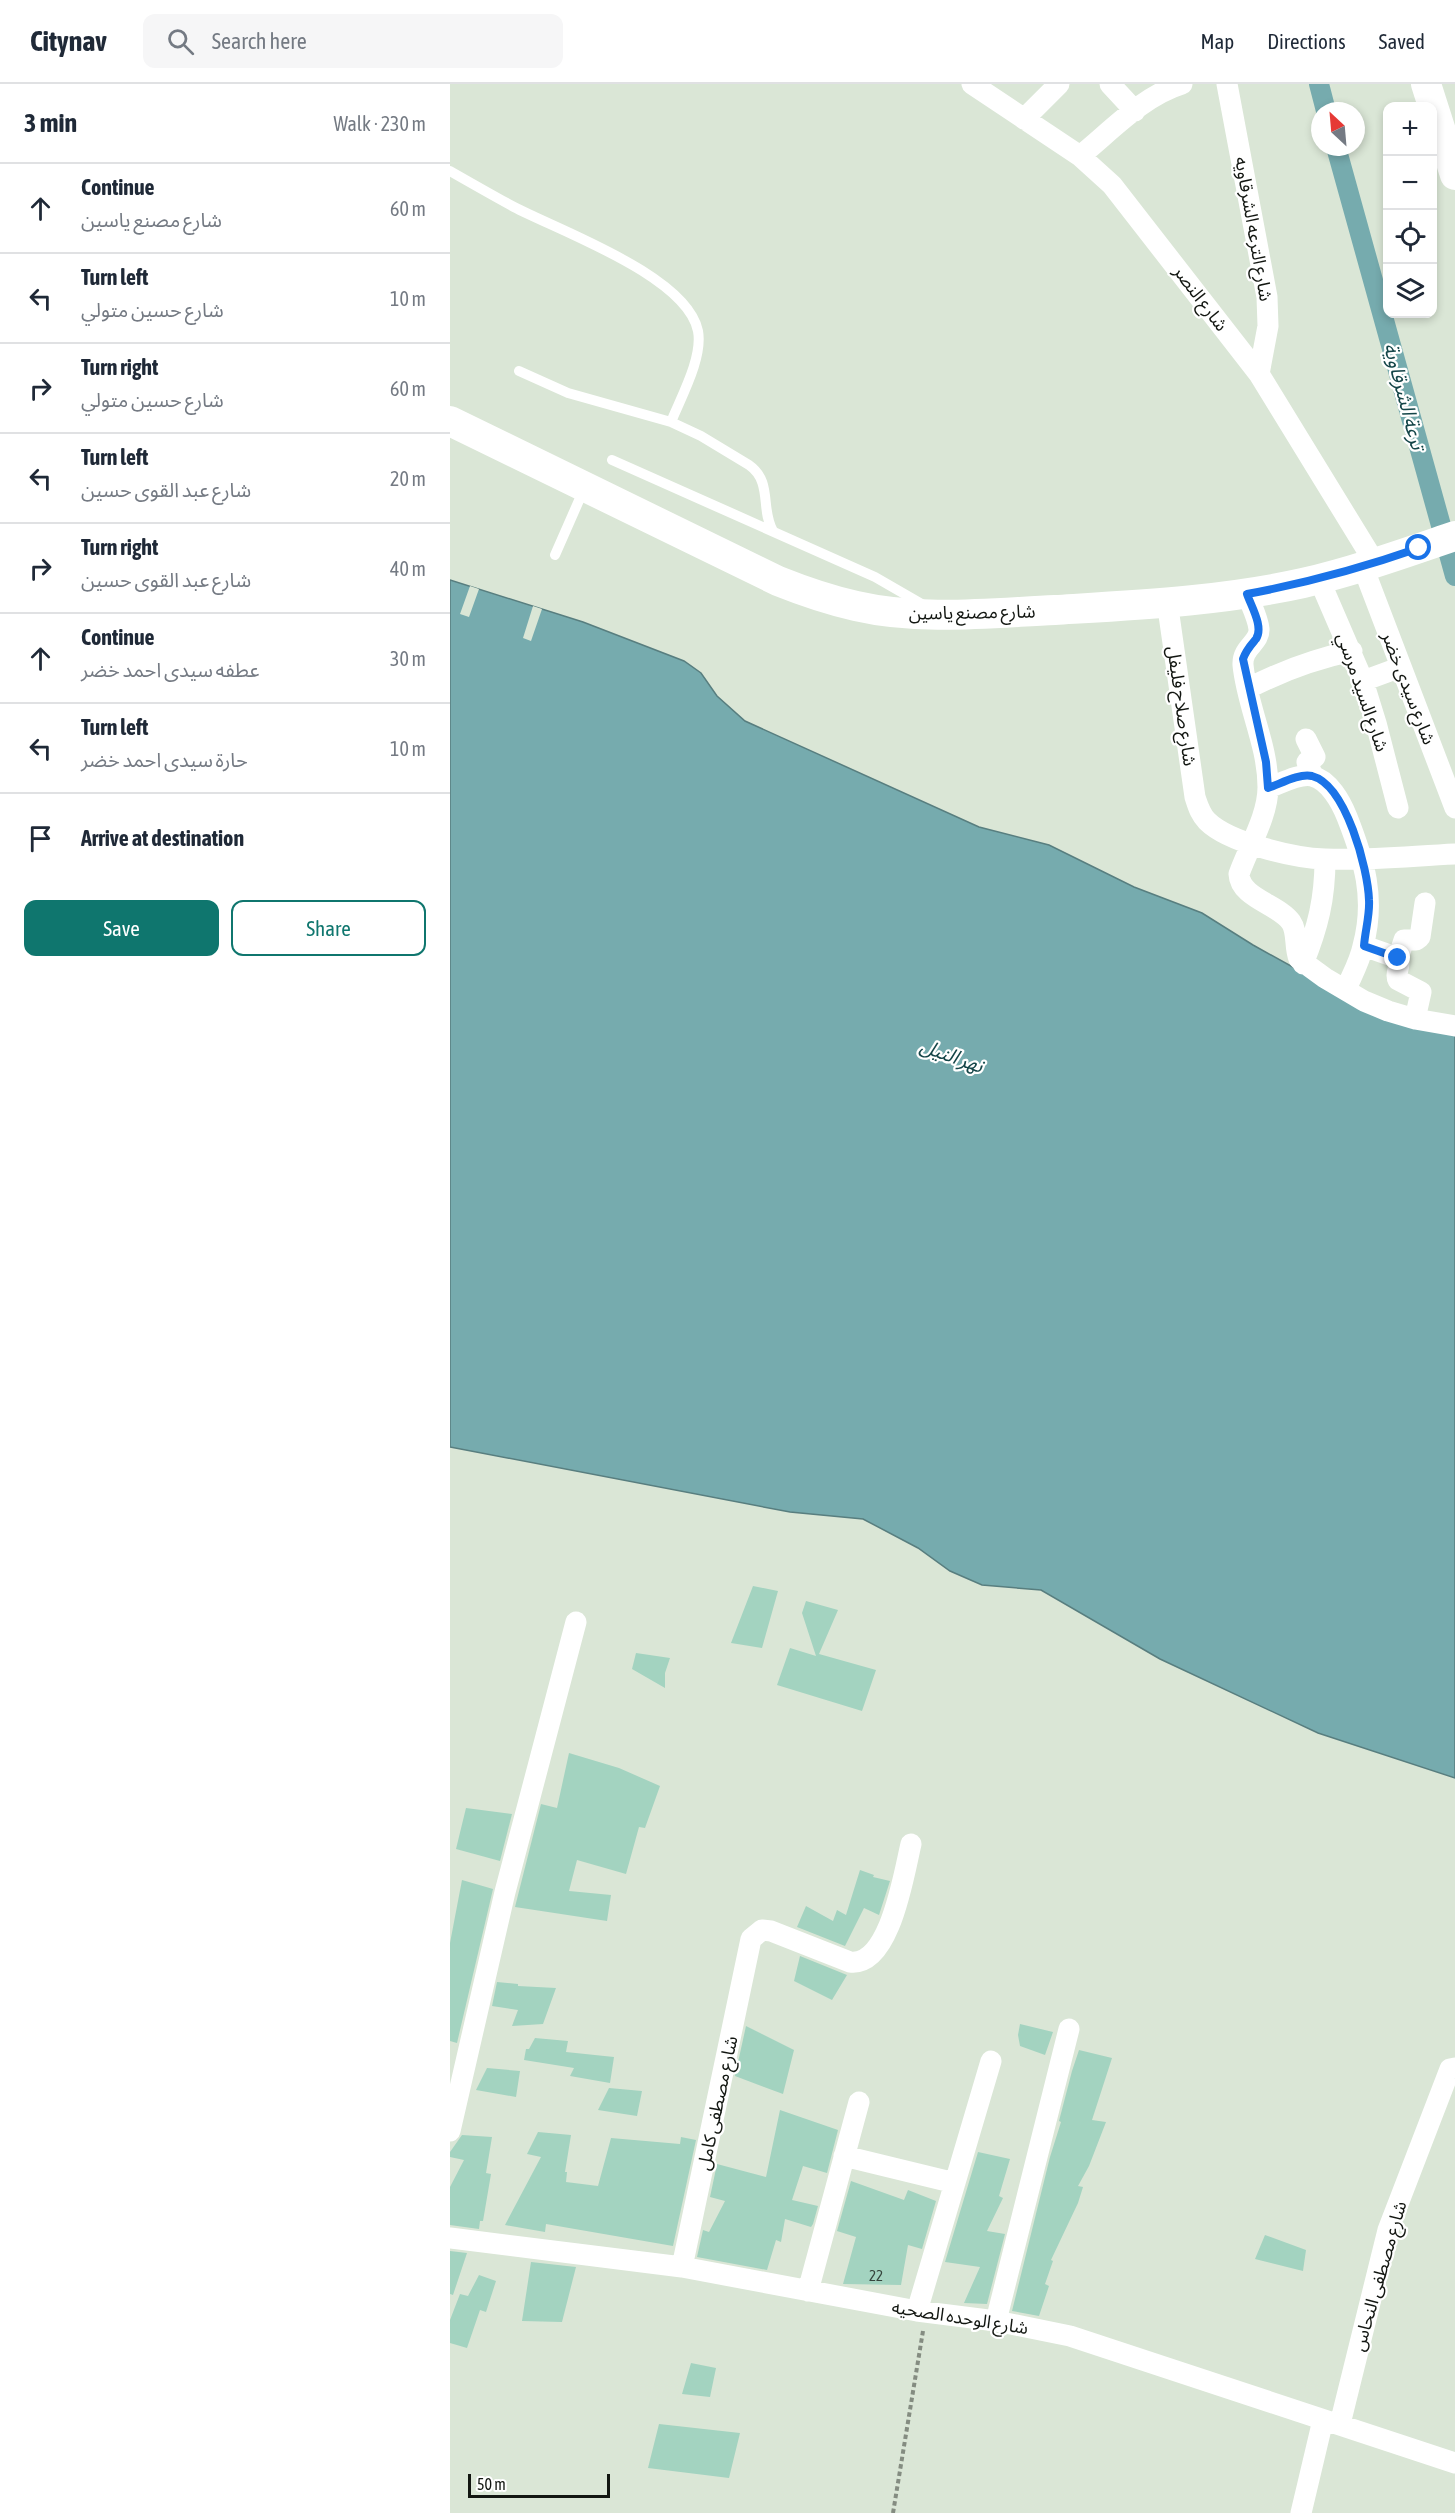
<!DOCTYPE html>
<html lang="en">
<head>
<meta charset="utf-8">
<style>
	:root { --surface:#fff; --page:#f6f6f7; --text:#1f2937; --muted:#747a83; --line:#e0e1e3; --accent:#0f766e }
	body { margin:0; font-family:"Asap Condensed","Noto Sans Arabic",sans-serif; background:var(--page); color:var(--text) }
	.controls { position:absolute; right:18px; top:18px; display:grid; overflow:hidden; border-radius:12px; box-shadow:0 3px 9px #0003 }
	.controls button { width:54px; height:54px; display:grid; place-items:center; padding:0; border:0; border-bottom:2px solid var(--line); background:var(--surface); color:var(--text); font:30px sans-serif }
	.compass { position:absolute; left:861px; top:18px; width:54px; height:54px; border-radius:50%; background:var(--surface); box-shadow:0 3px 9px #0003; rotate:334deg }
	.scale { position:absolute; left:18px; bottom:15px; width:142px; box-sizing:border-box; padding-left:6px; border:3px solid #121611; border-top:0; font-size:16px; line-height:21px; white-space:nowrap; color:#121611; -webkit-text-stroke:4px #fff; paint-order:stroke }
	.stop { position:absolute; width:18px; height:18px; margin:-14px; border:4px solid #1a73e8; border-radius:50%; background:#fff }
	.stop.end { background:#1a73e8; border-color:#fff; box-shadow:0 2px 6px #0008 }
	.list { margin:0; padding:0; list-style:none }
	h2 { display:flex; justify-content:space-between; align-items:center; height:78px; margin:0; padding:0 24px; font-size:26px }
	h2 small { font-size:20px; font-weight:400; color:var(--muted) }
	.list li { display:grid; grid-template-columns:39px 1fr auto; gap:18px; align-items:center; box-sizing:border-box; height:90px; padding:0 24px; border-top:2px solid var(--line) }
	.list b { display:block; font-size:22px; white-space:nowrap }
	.list p { margin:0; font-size:20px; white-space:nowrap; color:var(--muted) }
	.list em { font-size:20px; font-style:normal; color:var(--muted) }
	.actions { display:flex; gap:12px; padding:18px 24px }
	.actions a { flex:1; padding:14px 0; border:2px solid var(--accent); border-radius:12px; text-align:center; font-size:21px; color:var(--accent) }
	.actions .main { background:var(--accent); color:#fff }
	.icon { flex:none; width:33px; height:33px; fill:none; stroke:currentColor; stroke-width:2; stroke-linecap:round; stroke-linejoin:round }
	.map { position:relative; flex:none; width:1005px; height:2429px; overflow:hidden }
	header { display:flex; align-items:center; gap:36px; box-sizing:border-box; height:84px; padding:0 30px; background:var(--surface); border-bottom:2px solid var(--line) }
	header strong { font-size:28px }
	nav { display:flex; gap:33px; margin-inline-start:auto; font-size:21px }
	.search { width:420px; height:54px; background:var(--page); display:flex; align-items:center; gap:15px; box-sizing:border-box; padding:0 21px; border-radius:12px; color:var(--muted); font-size:22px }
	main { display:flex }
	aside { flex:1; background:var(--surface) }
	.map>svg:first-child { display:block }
	.water { fill:#76abae; stroke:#587e7f; stroke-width:1.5 }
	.pier { fill:#dae6d6 }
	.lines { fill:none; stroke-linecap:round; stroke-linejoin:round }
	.canal { stroke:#76abae; stroke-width:20 }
	.building { fill:#a3d3c0 }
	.path { stroke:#848c81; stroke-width:4; stroke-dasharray:4.5 3; stroke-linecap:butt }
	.service { stroke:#fff; stroke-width:10 }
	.minor { stroke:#fff; stroke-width:21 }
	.secondary { stroke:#fff; stroke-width:30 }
	.route { stroke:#1a73e8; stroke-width:8 }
	.labels { text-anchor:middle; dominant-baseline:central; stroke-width:4.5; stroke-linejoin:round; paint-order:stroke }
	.number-label { font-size:15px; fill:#36453d }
	.street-label { font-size:18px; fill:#121611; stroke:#fff }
	.water-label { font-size:20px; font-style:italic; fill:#144548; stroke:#fff }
</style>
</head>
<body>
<header>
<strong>Citynav</strong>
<div class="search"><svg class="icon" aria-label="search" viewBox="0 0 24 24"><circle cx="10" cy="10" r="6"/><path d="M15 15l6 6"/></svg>Search here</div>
<nav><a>Map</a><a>Directions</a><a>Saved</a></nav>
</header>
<main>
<aside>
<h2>3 min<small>Walk · 230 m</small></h2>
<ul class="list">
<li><svg class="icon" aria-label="ahead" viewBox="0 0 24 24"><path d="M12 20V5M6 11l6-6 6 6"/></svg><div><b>Continue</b><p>شارع مصنع ياسين</p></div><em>60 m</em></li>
<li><svg class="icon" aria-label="left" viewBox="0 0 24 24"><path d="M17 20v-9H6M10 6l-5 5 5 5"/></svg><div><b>Turn left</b><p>شارع حسين متولي</p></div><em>10 m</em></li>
<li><svg class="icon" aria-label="right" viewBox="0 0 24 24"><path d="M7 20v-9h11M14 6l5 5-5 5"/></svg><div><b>Turn right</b><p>شارع حسين متولي</p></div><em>60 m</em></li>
<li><svg class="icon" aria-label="left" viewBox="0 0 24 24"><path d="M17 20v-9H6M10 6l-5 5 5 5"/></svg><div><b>Turn left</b><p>شارع عبد القوى حسين</p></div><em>20 m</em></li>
<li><svg class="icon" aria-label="right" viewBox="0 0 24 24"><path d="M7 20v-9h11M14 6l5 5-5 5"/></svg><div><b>Turn right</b><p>شارع عبد القوى حسين</p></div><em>40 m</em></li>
<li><svg class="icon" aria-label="ahead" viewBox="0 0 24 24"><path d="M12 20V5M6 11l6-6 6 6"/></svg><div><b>Continue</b><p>عطفه سيدى احمد خضر</p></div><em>30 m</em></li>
<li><svg class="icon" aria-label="left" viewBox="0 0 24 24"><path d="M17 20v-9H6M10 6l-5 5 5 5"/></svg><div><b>Turn left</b><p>حارة سيدى احمد خضر</p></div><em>10 m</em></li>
<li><svg class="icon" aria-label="arrive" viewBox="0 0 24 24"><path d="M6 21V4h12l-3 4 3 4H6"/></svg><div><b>Arrive at destination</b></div></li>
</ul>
<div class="actions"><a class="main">Save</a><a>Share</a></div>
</aside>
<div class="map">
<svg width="1005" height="2429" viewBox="0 0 1005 2429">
	<rect width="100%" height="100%" fill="#dae6d6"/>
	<path class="water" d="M0 496 133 538 234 577 251 589 267 612 295 637 529 743 599 761 684 803 752 829 803 861 913 922 1005 948V1694L868 1649 710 1575 591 1506 532 1501 500 1487 468 1464 413 1435 340 1428 0 1363Z"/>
	<path class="pier" d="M20 502 29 505 19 533 10 530Z
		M83 522 92 525 81 557 73 554Z"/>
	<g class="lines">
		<path class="canal" d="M869 0 876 27
			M886 63 1005 492"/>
	</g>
	<path class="building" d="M303 1502 328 1507 312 1564 281 1559Z
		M356 1517 388 1526 369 1570 426 1586 412 1627 327 1601 340 1564 366 1572 352 1529Z
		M186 1569 220 1574 215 1589V1604L182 1585Z
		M119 1669 169 1684 210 1702 195 1744 189 1743 176 1790 127 1776 119 1807 161 1811 157 1837 65 1823 91 1720 107 1724Z
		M16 1724 62 1730 50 1777 6 1765Z
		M410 1786 424 1791 423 1793 440 1797 429 1831 414 1824 395 1862 347 1843 356 1822 383 1837 387 1826 396 1831Z
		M12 1796 43 1805 7 1959 0 1957V1859Z
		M350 1872 397 1891 382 1916 344 1897Z
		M47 1898 68 1900V1902L106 1904 93 1940 62 1942 68 1926 42 1922Z
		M570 1940 603 1948 595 1971 570 1962 568 1951Z
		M296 1942 344 1966 333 2010 285 1992Z
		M85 1954 118 1957 116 1968 164 1973 160 1999 120 1992 124 1984 74 1976 76 1965H79Z
		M629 1966 662 1974 642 2036 656 2038 639 2082 628 2102 633 2103 628 2119 601 2176 603 2177 595 2200 599 2202 589 2232 562 2227 600 2073 611 2038 609 2037 622 1987Z
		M37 1984 70 1987 66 2013 26 2006Z
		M159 2004 192 2007 187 2032 148 2026Z
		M330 2026 388 2046 377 2089 353 2082 342 2116 368 2122 363 2140 361 2143 335 2135 331 2158 326 2156 317 2186 247 2173 253 2146 259 2148 275 2117 260 2113 267 2080 316 2093Z
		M88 2048 121 2051 115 2088H117L116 2098 148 2102 161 2054 230 2060 231 2053 246 2056 223 2162 96 2140 95 2148 55 2141 91 2073 77 2070Z
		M12 2051 42 2053 36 2089 41 2090 33 2137H30L29 2145 0 2141V2103L14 2076 0 2073V2068Z
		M528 2068 560 2075 549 2112 553 2114 537 2147 555 2150 537 2220 514 2219 530 2183 495 2178Z
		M401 2097 454 2116 458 2106 486 2117 472 2165 458 2161 451 2201 393 2200 406 2153 387 2147Z
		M815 2151 856 2166 853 2187 805 2175Z
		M0 2167 17 2169 3 2211 0 2210Z
		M81 2178 126 2183 112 2238 72 2237Z
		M29 2191 46 2197 36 2228 30 2226 17 2264 0 2259V2236L10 2210 18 2212Z
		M241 2279 266 2284 260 2313 232 2310Z
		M209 2340 290 2349 279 2394 198 2384Z"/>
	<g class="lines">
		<path class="path" d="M443 2429 473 2247"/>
		<path class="service" d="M0 87C21 99 42 111 64 123 110 147 237 192 248 247 253 274 231 313 221 338
			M69 287 118 309 221 338 251 352 299 381C323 398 310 425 323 447
			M162 376 425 493 477 523
			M105 471 134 405"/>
		<path class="minor" d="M522 0 630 72 662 101 809 290 925 479
			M660 0 685 27
			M777 0 817 213 818 242 809 290
			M574 35 609 0
			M630 72C662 46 693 12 732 0
			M913 483 1005 724
			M869 495 913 597 926 639 948 724
			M797 510C801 521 808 534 809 545 810 559 792 563 793 581 797 622 818 661 818 703 818 732 799 762 789 790 790 814 828 820 841 838 848 848 844 863 849 875L875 894 914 917 938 927 965 935 1005 942
			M717 517 745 713C748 722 750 730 757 737 779 759 845 774 875 775 918 777 962 772 1005 770
			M913 597 951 583
			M799 604C832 587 864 575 902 567
			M856 655 865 673 857 678 863 692
			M818 704C830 700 849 689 862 692 879 696 891 718 897 733 914 776 926 814 913 862 910 877 902 891 896 905
			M914 862 948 874C952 882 944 889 948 896L971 908 965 935
			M948 874 954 856H966L970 853 975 819
			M853 880C868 843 875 815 875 775
			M0 2047 55 1808 126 1538
			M394 2072 505 2099
			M0 2154 232 2183 467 2227 546 2237 620 2252 1005 2379
			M232 2183 301 1855 312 1846 321 1847 400 1878C440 1883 454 1789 461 1760
			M358 2207 409 2018
			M467 2227 541 1977
			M546 2237 619 1945
			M890 2340 938 2146 1000 1985 1005 1984
			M851 2429 873 2336"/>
		<path class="secondary" d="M976 0 1005 91
			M0 337 328 497C353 507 379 516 406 522 471 537 539 529 605 526 687 521 772 517 853 499 905 487 955 469 1005 452"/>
	</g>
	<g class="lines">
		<path class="route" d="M948 874 914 862C915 847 920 831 919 816 918 785 896 701 862 692 849 689 830 700 818 704L816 678 793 575C796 566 800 562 806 555 814 543 801 522 797 510 856 499 912 484 969 464"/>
	</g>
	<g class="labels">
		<g class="number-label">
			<text x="426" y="2191">22</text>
		</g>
		<g class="street-label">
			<text transform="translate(804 145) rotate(80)">شارع الترعه الشرقاويه</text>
			<text transform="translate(751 214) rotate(53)">شارع النصر</text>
			<text transform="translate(522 528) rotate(-1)">شارع مصنع ياسين</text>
			<text transform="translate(959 604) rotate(69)">شارع سيدى خضر</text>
			<text transform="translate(913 608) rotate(71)">شارع السيد مرسي</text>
			<text transform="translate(732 622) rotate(82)">شارع صلاح فليفل</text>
			<text transform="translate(267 2019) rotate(-78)">شارع مصطفى كامل</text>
			<text transform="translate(929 2192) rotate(-74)">شارع مصطفى النحاس</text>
			<text transform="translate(510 2233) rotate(9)">شارع الوحده الصحيه</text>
		</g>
		<g class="water-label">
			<text transform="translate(955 312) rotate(75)">ترعة الشرقاوية</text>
			<text transform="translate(502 971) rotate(20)">نهر النيل</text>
		</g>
	</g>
</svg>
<div class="controls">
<button>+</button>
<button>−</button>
<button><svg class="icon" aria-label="locate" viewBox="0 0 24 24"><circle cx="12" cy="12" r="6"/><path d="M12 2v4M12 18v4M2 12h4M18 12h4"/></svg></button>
<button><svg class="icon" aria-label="layers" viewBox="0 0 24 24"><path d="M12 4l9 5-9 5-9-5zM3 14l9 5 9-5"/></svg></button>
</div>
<svg class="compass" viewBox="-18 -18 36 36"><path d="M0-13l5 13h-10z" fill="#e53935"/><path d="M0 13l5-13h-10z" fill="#747a83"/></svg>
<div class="scale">50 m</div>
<div class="stop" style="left:969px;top:464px"></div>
<div class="stop end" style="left:948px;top:874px"></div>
</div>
</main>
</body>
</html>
